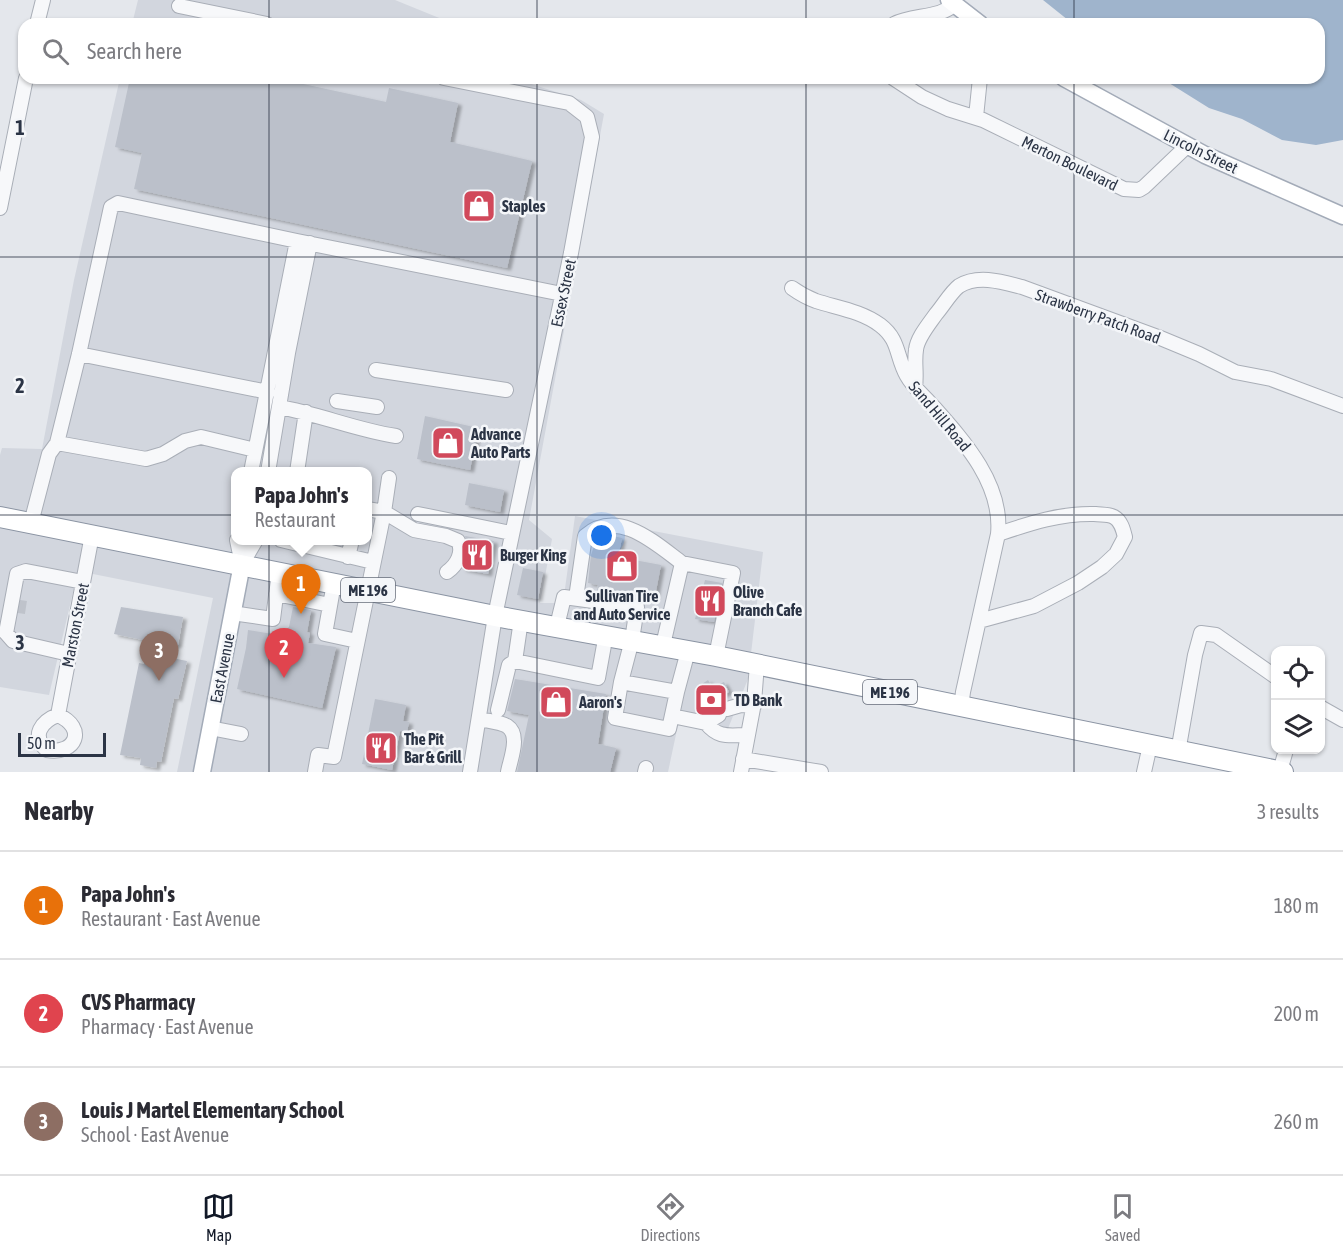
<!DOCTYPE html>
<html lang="en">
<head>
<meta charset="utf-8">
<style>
	:root { --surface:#fff; --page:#f2f2f3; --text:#2b2b33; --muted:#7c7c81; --line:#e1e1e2; --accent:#111827 }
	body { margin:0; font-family:"Asap Condensed",sans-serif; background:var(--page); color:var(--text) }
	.controls { position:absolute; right:18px; bottom:18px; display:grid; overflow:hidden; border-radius:12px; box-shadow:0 2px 4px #0004 }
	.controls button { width:54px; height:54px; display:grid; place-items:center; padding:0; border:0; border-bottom:2px solid var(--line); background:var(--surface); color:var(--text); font:30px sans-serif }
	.scale { position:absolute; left:18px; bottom:15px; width:88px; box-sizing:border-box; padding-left:6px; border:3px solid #2b3445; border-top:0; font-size:16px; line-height:21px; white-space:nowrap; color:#2b3445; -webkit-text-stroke:4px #f4f6f9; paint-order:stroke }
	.you { position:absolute; left:602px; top:536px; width:21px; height:21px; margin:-15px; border:4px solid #fff; border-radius:50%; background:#1a73e8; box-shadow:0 0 0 9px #1a73e833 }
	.badge { display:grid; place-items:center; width:39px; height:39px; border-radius:50%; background:var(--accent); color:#fff; font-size:20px; font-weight:700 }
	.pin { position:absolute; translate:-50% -50px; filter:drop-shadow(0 2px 3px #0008) }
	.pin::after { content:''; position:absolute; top:32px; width:21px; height:18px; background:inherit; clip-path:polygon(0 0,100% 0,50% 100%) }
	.popup { position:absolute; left:231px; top:467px; width:141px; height:78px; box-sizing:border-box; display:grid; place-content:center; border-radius:12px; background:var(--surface); filter:drop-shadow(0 2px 4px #0005); font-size:20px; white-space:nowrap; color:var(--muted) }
	.popup b { font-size:22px; color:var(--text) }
	.popup::after { content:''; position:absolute; left:50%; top:100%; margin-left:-12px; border:12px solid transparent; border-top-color:var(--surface) }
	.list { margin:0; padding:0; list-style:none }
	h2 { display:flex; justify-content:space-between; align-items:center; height:78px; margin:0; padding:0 24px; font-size:26px }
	h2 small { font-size:20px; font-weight:400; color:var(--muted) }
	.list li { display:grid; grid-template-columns:39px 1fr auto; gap:18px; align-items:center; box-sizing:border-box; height:108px; padding:0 24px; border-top:2px solid var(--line) }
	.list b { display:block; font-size:22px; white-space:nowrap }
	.list p { margin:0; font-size:20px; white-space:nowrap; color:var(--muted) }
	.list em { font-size:20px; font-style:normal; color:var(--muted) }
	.icon { flex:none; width:33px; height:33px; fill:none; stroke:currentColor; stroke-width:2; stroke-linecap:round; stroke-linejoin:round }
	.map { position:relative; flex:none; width:1343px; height:772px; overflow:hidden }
	.search { position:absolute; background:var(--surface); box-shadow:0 2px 4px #0004; left:18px; right:18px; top:18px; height:66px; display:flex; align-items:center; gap:15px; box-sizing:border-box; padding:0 21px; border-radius:18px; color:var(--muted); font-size:22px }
	.sheet { height:402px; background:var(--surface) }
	nav { display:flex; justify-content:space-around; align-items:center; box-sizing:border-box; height:84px; border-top:2px solid var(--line); background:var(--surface); font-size:16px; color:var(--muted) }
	nav a { display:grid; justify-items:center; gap:3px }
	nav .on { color:var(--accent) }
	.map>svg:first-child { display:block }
	.built { fill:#d2d6de; fill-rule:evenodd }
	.water { fill:#9fb4cc }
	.building { fill:#bbc0ca; filter:url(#shadow) }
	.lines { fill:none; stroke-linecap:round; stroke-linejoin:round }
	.minor-tunnel { stroke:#bfc3cb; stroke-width:14; stroke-dasharray:14 7; stroke-linecap:butt }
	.minor-casing { stroke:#a9aeb7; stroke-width:16 }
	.major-casing { stroke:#a3abb8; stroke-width:19 }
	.highway-casing { stroke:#8b94a3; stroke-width:22 }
	.minor { stroke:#f7f8fa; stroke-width:14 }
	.major { stroke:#fff; stroke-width:16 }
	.highway { stroke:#fff; stroke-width:20 }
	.grid { fill:none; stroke:#2b3445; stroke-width:1.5; stroke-opacity:0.55 }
	.labels { text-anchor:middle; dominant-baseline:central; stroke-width:5; stroke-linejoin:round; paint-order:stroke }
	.shield { fill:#f4f6f9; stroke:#676e7b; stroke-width:1.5 }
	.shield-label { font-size:15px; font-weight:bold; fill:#2b3445 }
	.street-label { font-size:16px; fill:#2b3445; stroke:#f4f6f9 }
	.poi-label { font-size:16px; font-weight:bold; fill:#2b3445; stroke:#f4f6f9; text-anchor:start }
	.grid-label { font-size:20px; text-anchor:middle; font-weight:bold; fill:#2b3445; stroke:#f4f6f9; stroke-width:5; stroke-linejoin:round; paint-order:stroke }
</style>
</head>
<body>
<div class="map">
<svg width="1343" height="772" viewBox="0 0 1343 772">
	<defs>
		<filter id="shadow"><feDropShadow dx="4" dy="2.5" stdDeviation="1.5" flood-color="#0004"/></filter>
	</defs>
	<rect width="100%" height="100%" fill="#e4e7ec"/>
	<path class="built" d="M138 0H395L454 24H132Z
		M120 78H529L528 83 581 100 604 114 529 520 552 539 540 603H563L575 516 763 552 748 679 727 731 678 725 668 772H177L213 598 78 571 49 695 0 687V455L2 448 42 449 74 280ZM235 472H367V540H235Z"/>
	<path class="water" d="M1043 0H1343V140L1316 145 1282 140 1242 119 1209 108 1161 78H1319V24H1073Z"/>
	<path class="building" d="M130 78H295L294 82 386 102 389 88 458 103 450 142 532 161 507 268 134 189 142 153 115 147Z
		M425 416 478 428 470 470 417 459Z
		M469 483 504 490 500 512 465 505Z
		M608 535 622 538 618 557 661 565 655 596 627 591 624 596 597 592 598 585 588 583 591 555 596 540Z
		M465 536 494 541 488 574 462 569 467 561 469 550Z
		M523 568 543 572 538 599 517 595Z
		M705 580 722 583 714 622 695 619Z
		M121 607 183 617 178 645 147 653 187 661 178 699 174 698 161 762 157 761 156 768 140 765 141 758 120 755 139 663 144 664 148 641 114 634Z
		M293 607 311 610 307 632 310 633 308 643 336 647 322 708 237 689 246 648 248 630 279 635 289 627Z
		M515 679 606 694 598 744 616 748 610 772H517L529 715 507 711Z
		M708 680 711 685H717L724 682 729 692 718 697 722 702 719 706 714 708 699 686Z
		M375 699 406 705 403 721 409 722 407 732 400 731 392 770 362 764Z"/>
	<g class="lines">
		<path class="minor-tunnel" d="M18 613 20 600"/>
		<g class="minor-casing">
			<path id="minor" d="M179 6 267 24
				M37 24 43 0
				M894 24C913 14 939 19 955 4
				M444 78 569 103 587 117 592 137 571 253 495 616 470 772
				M893 78 922 97 948 109 983 120 1124 189 1139 190 1144 187 1187 146
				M976 117 980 78
				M0 208 26 78
				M792 288C799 293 808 298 816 301 838 308 861 311 880 325 900 340 896 357 907 376 913 387 923 395 931 404 962 439 1003 483 998 534
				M79 354 268 392
				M376 370 506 390
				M915 387C917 374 914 362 916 350 917 338 929 324 936 314 943 306 951 292 959 286 978 274 1003 282 1022 287L1158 337 1199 354 1235 372 1271 379 1343 406
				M337 401 377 407
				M279 407C319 414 356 430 396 436
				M57 443 146 459 163 454 185 441 201 437 255 450
				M251 472 297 241
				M268 472 288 353 310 243
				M297 472 306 412
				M367 509 384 512 414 530 446 536 458 541C464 552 457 565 447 572
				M418 514 511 533
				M31 523 49 454 57 443 79 354 111 207 118 203 297 241 562 294
				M237 540 242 564
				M281 540 373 562
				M348 557 352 540
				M242 564 256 540
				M334 583 325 634 357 641
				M276 594 330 605
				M576 598 585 536C618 508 655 543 682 563
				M232 613 273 619 279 572
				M521 620 515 661 598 678 606 634
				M557 626 564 597 637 607 632 640 621 682
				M663 645 682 563 733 573 716 656
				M69 654 13 641 6 633 17 574 26 571 83 582
				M677 692 669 729 615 718 621 682 677 692 688 651
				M961 707 963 692 998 534C1031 523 1061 513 1095 514 1101 515 1108 514 1114 517 1121 521 1123 529 1125 537L1116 554 1102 567 1078 583 1034 606 979 621
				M1320 707 1343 720
				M727 709 741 705 754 706
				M498 710 509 665 515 661
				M58 715C87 728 76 755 47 750 30 736 42 721 58 715L92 535
				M672 716 706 723 719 715
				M479 719C487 721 500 722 507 726 521 735 510 760 508 772
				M706 723C719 739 729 735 748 735
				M210 728 241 734
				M1178 752 1195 655 1201 633 1216 635 1276 677
				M743 759 821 772
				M1280 771 1286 750
				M315 772 318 755 334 757 384 512 389 478
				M645 772 646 768
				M741 772 754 703 757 664
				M1144 772 1150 745"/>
		</g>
		<g class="major-casing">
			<path id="major" d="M949 0 980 24
				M1064 78 1205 155 1343 216
				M202 772 242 564"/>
		</g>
		<g class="highway-casing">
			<path id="highway" d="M0 517 495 616 716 656 1283 772"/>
		</g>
		<use href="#minor" class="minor"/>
		<use href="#major" class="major"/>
		<use href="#highway" class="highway"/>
	</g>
	<path class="grid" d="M269 0V24M537 0V24M806 0V24M1074 0V24M269 78V772M537 78V772M806 78V772M1074 78V772M0 257H1343M0 515H1343"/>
	<defs>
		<g id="shop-square" transform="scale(1.725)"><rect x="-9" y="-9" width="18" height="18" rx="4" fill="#d1495b" stroke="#f4f6f9"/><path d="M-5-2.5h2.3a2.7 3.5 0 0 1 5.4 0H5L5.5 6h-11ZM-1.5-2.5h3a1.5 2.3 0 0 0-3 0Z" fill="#fff"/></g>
		<g id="restaurant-square" transform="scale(1.725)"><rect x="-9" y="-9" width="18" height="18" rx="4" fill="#d1495b" stroke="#f4f6f9"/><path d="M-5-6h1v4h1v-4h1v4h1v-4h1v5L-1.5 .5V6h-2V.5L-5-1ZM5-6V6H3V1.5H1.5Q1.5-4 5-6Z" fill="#fff"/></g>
		<g id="bank-square" transform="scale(1.725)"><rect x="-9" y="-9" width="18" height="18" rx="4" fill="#d1495b" stroke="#f4f6f9"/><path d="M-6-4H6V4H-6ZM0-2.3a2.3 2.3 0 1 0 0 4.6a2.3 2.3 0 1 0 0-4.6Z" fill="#fff"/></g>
	</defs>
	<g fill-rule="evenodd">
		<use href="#shop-square" x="479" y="206"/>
		<use href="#shop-square" x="448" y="443"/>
		<use href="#restaurant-square" x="477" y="555"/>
		<use href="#shop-square" x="622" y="566"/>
		<use href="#restaurant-square" x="710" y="601"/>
		<use href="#bank-square" x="711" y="700"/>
		<use href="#shop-square" x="556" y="702"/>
		<use href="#restaurant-square" x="381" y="748"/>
	</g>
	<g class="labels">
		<g class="shield">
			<rect x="341" y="578" width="54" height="24" rx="4.5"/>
			<rect x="863" y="680" width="54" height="24" rx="4.5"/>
		</g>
		<g class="shield-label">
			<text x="368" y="590">ME 196</text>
			<text x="890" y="692">ME 196</text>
		</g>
		<g class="street-label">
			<text transform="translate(1201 151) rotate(26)">Lincoln Street</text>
			<text transform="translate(1070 163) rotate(26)">Merton Boulevard</text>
			<text transform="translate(563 293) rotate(-78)">Essex Street</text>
			<text transform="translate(1098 316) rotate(20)">Strawberry Patch Road</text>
			<text transform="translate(940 416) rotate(50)">Sand Hill Road</text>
			<text transform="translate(75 625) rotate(-79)">Marston Street</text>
			<text transform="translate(222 668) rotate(-79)">East Avenue</text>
		</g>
		<g class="poi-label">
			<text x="502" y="206">Staples</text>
			<text x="471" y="434">Advance<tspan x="471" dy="18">Auto Parts</tspan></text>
			<text x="500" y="555">Burger King</text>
			<text x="733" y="592">Olive<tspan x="733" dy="18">Branch Cafe</tspan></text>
			<text x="622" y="596" text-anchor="middle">Sullivan Tire<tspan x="622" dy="18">and Auto Service</tspan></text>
			<text x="734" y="700">TD Bank</text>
			<text x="579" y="702">Aaron's</text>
			<text x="404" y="739">The Pit<tspan x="404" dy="18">Bar &amp; Grill</tspan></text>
		</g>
	</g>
	<g class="grid-label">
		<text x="20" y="135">1</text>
		<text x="20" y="393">2</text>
		<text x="20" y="650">3</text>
	</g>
</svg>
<div class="controls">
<button><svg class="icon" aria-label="locate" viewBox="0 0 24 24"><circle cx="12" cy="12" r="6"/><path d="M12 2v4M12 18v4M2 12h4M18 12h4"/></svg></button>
<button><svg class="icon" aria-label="layers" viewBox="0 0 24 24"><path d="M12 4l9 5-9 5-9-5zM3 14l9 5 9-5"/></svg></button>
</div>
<div class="scale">50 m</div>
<div class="you"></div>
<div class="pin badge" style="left:301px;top:614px;background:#e8710a">1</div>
<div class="popup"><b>Papa John's</b>Restaurant</div>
<div class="pin badge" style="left:284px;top:678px;background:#e0444e">2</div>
<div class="pin badge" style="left:159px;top:681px;background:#8d6e63">3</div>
<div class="search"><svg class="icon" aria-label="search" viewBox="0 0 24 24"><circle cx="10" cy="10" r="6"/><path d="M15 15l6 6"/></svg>Search here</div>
</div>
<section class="sheet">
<h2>Nearby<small>3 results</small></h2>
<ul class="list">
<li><span class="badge" style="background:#e8710a">1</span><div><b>Papa John's</b><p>Restaurant · East Avenue</p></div><em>180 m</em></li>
<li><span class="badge" style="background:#e0444e">2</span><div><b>CVS Pharmacy</b><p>Pharmacy · East Avenue</p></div><em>200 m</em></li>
<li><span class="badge" style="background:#8d6e63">3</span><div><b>Louis J Martel Elementary School</b><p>School · East Avenue</p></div><em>260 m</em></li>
</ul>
</section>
<nav>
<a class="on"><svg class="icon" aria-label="map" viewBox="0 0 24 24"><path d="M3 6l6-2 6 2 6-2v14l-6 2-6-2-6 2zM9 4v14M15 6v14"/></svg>Map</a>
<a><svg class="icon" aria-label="directions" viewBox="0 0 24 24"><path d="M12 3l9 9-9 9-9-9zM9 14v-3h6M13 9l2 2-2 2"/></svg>Directions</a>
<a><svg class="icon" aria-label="saved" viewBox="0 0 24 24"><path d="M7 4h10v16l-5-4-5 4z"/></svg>Saved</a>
</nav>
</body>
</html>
